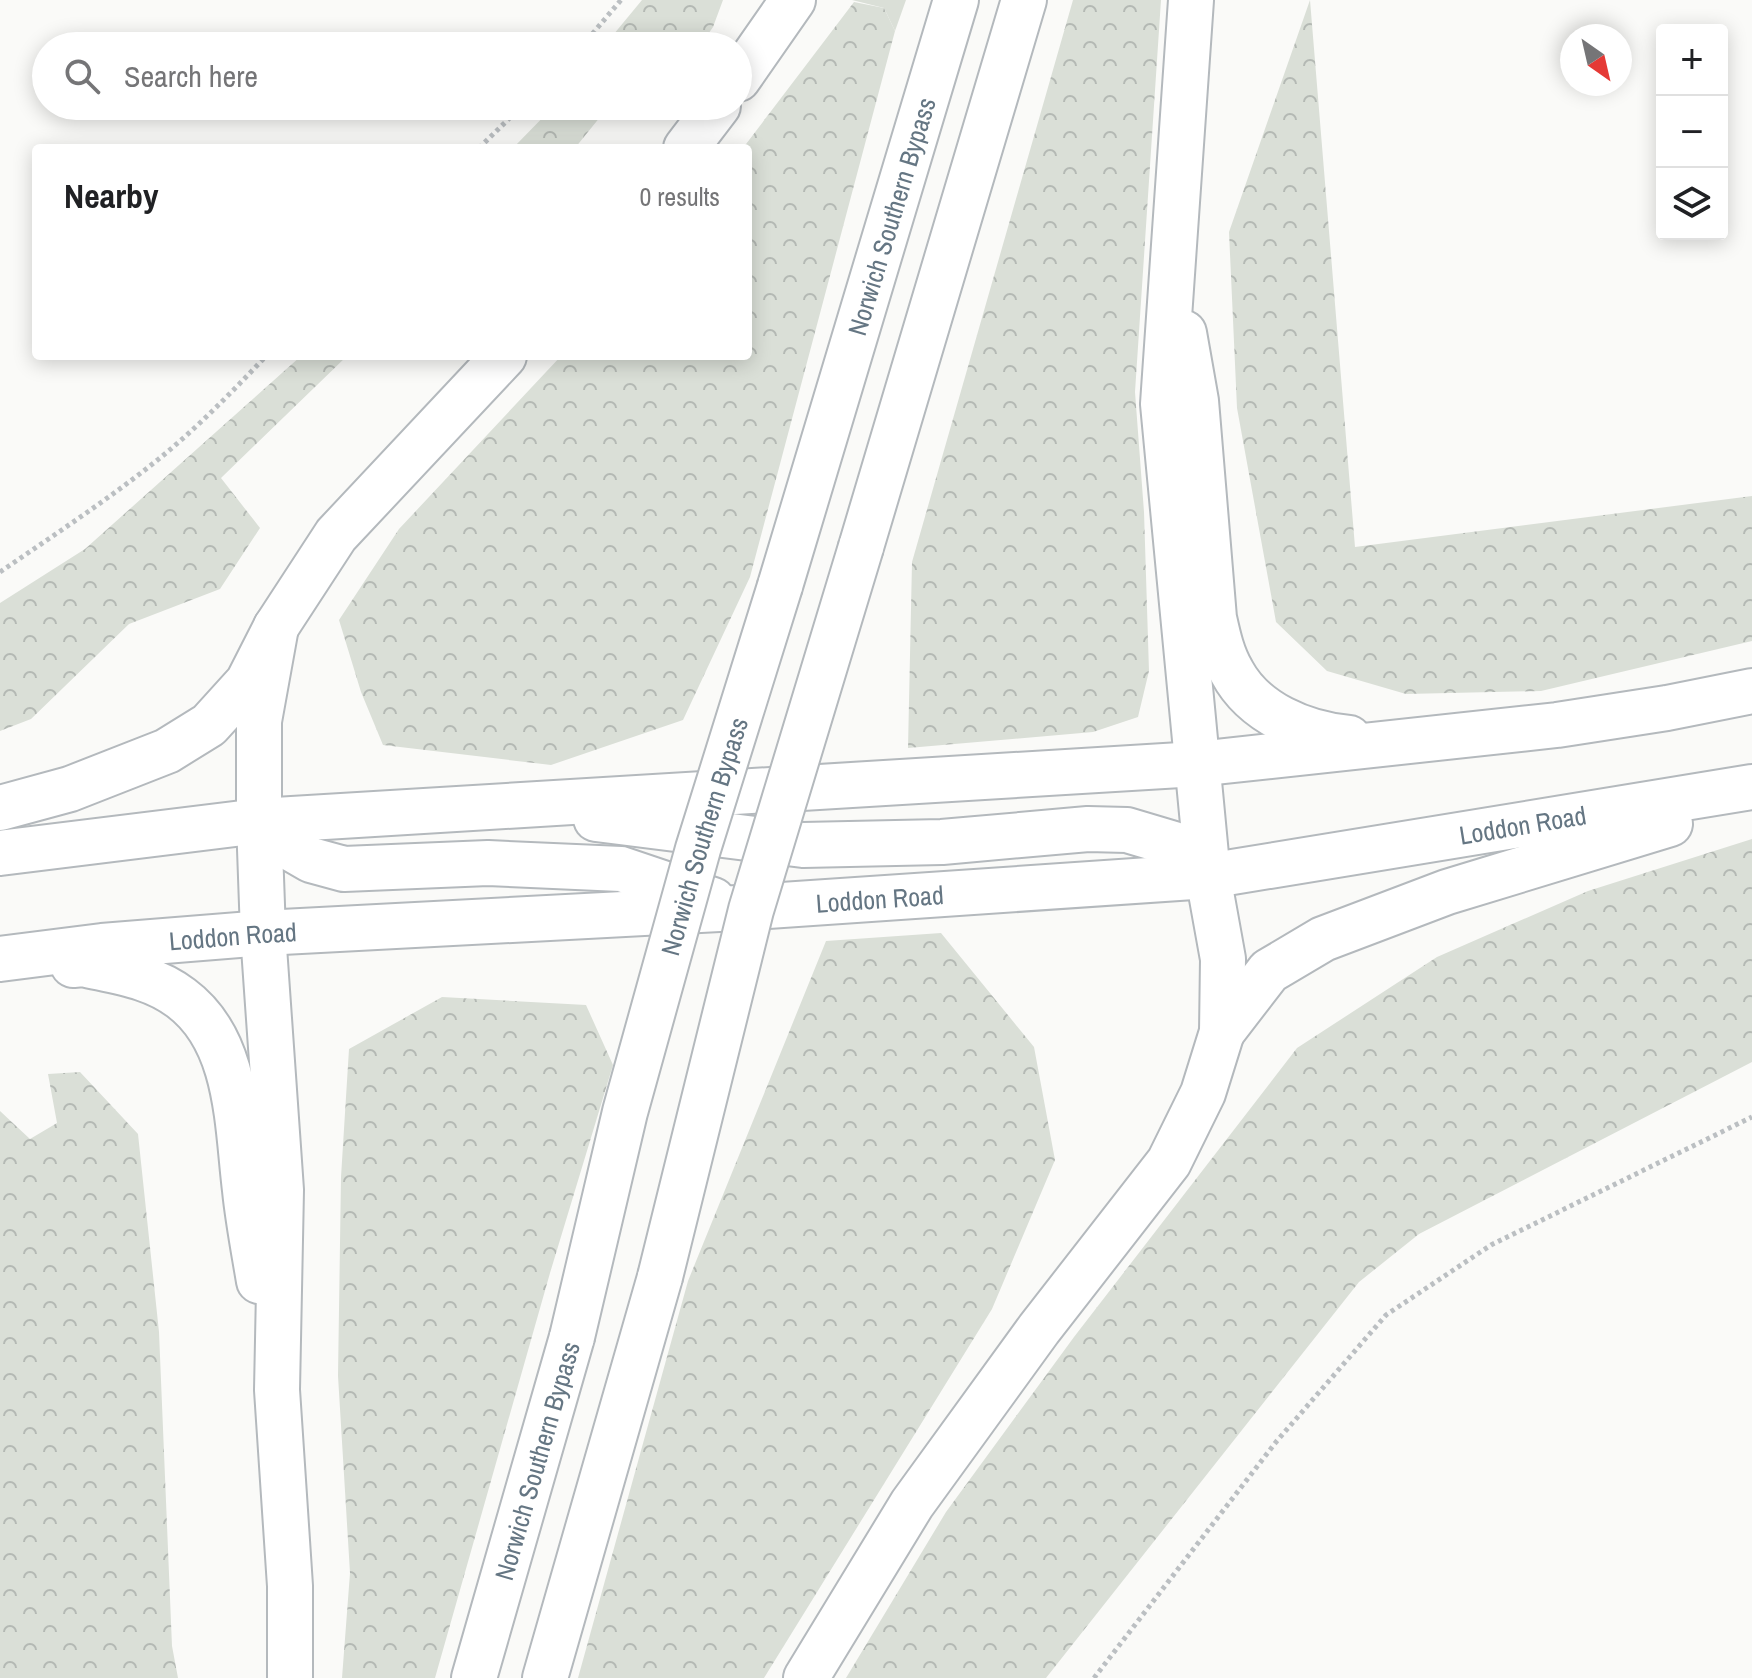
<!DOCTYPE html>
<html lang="en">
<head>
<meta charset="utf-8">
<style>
	:root { --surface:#fff; --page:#f2f2f2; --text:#202124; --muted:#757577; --line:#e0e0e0 }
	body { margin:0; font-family:"Archivo Narrow",sans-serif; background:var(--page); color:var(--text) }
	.controls { position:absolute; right:24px; top:24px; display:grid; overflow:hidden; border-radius:8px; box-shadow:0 4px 20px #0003 }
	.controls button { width:72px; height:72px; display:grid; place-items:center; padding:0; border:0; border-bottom:2px solid var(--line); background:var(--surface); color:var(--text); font:40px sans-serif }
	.compass { position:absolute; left:1560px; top:24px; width:72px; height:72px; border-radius:50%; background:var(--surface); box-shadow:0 4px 20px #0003; rotate:146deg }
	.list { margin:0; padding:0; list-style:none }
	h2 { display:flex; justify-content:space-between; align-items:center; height:104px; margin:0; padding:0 32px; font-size:34px }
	h2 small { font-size:26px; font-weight:400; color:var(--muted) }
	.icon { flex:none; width:44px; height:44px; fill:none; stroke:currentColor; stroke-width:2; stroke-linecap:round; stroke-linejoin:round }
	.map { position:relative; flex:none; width:1752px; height:1678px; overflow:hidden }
	.search { position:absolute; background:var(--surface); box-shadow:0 4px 20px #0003; left:32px; top:32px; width:720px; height:88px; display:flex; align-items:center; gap:20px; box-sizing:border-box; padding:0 28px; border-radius:44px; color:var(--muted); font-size:30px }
	.panel { position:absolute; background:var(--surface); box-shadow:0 4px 20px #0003; left:32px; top:144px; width:720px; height:216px; border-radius:8px }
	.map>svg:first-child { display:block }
	.grass { fill:url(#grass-tufts) }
	.forest { fill:url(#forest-crowns) }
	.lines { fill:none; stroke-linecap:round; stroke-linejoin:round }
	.trunk-casing { stroke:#b4b9bd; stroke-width:48 }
	.path { stroke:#bbbfc2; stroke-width:5; stroke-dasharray:4 4; stroke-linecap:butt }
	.trunk { stroke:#fff; stroke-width:44 }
	.trunk-bridge-casing { stroke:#b4b9bd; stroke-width:48; stroke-linecap:butt }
	.trunk-bridge { stroke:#fff; stroke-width:44 }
	.labels { text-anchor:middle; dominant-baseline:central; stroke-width:8; stroke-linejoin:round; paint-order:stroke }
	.street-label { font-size:26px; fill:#657683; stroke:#fff }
</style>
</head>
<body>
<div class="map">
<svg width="1752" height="1678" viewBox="0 0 1752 1678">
	<defs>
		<pattern id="grass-tufts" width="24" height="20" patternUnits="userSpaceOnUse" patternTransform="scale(2)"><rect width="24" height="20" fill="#dadfd7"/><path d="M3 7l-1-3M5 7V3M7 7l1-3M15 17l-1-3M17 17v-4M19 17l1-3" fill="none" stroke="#b4b9b4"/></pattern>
		<pattern id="forest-crowns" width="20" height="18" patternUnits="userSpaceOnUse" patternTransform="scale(2)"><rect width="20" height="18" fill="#dadfd7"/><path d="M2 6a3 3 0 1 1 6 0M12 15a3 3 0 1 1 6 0" fill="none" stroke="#b4b9b4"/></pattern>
	</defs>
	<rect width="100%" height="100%" fill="#fafaf8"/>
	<path class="grass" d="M852 0H906L895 31 884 8Z"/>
	<path class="forest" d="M642 0H723L713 27 700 46H679L664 38 657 46H604Z
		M1073 0H1161L1135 392 1144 512 1149 671 1138 717 1093 732 908 748 912 562Z
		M1310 0 1355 547 1752 496V641L1541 691 1406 694 1327 671 1276 622 1237 408 1229 232Z
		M854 2 884 8 895 31 750 577 683 720 551 765 383 745 361 692 339 620 399 529 561 356H748V148H743Z
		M554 106H609L575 148H513Z
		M301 356H347L221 478 260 528 220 589 129 624 31 719 0 731V603L85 549Z
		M1752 839V1062L1419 1234 1359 1282 1046 1678H846L946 1512 1074 1337 1297 1048 1437 957 1588 891Z
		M941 933 1034 1047 1055 1160 992 1309 764 1678H578L688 1281 826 941Z
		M442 997 586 1005 613 1065 550 1273 435 1678H342L350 1573 338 1376 341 1177 349 1049Z
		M80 1072 138 1134 159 1332 172 1646 178 1678H0V1111L30 1139 57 1123 48 1074Z"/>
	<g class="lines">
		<g class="trunk-casing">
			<g id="trunk">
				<path d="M738 79 793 0"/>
				<path d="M686 148 718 106"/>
				<path d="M1184 333 1196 401 1214 618C1218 636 1222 655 1232 672 1254 713 1304 734 1349 738"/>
				<path d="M861 547 1024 0"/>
				<path id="s1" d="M780 586 956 0"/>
				<path d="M276 627 259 721V821L263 933 281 1190 277 1390 290 1586V1678"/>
				<path d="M0 808 70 789 167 751 209 725 248 682 276 627 336 535 504 356"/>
				<path d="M596 819 803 845 942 842 1088 829 1127 830 1174 844 1208 876"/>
				<path d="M259 821 285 845 311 860 344 869 488 863 621 869 713 900"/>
				<path d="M0 853 259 821 1197 764 1557 725 1667 708 1752 691"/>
				<path id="s2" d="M0 959 102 946 263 933 738 908 1208 876 1752 787"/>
				<path d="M73 965 83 964C118 972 152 976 181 998 239 1041 237 1125 245 1190 248 1220 254 1251 259 1281"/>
				<path d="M1222 1032 1269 971 1323 939 1447 892 1670 824"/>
				<path id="s3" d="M474 1678 572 1337"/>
				<path d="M545 1678 660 1277"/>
				<path d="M806 1678 912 1504 1039 1329 1169 1162 1203 1093 1222 1032 1223 959 1208 876 1163 404 1191 0"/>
			</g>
		</g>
		<path class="path" d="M582 46 621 0
			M479 148 522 106
			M0 572C54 535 109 499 160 458 198 427 233 391 266 356
			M1094 1678 1276 1442 1386 1315 1491 1245 1752 1117"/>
		<use href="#trunk" class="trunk"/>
		<g class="trunk-bridge-casing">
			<g id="trunk-bridge">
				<path d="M660 1277 751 910 861 547"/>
				<path id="s4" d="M572 1337 625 1112 698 849 780 586"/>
			</g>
		</g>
		<use href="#trunk-bridge" class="trunk-bridge"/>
	</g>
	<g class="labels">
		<g class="street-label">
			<text stroke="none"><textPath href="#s1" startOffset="386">Norwich Southern Bypass</textPath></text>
			<text stroke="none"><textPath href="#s2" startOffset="1530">Loddon Road</textPath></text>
			<text stroke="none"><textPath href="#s4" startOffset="518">Norwich Southern Bypass</textPath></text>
			<text stroke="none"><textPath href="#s2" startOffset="882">Loddon Road</textPath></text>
			<text stroke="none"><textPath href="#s2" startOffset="234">Loddon Road</textPath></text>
			<text stroke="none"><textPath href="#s3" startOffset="226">Norwich Southern Bypass</textPath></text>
		</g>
	</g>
</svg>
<div class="controls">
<button>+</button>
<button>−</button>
<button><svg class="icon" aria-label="layers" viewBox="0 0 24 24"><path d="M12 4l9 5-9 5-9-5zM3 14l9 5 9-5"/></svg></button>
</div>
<svg class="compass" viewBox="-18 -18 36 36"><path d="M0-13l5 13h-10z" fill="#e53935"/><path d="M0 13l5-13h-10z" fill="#757577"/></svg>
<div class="search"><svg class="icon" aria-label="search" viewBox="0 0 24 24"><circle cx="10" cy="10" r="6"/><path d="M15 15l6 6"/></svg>Search here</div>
<section class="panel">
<h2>Nearby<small>0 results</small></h2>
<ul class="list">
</ul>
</section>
</div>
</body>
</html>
